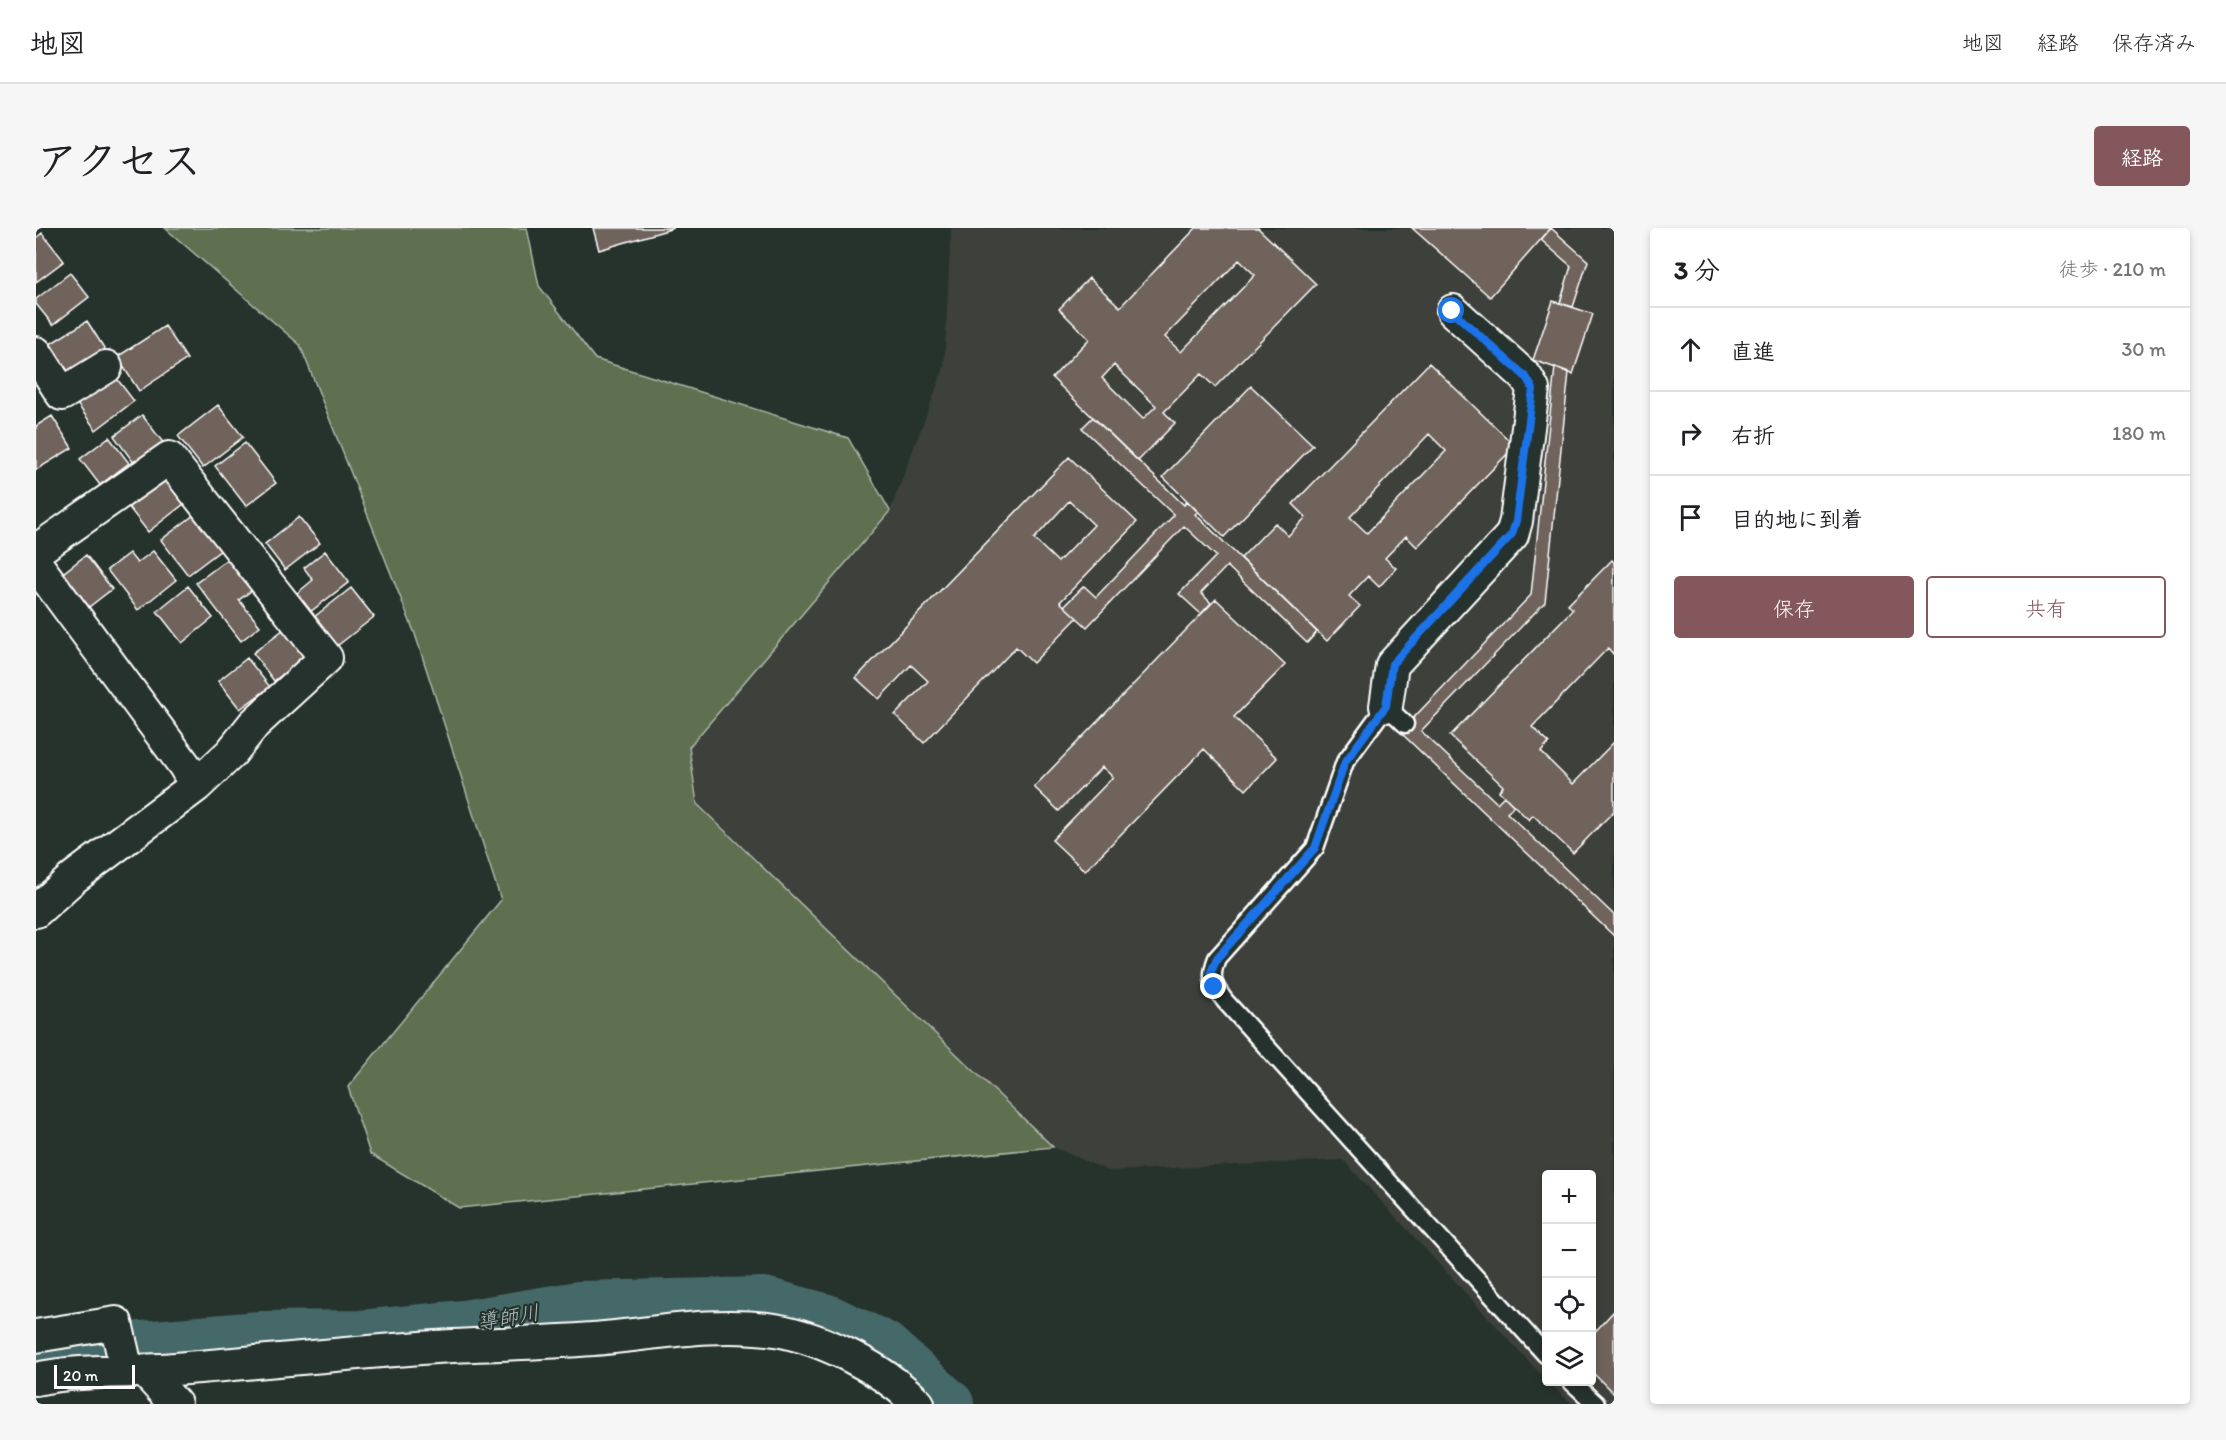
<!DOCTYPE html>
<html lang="ja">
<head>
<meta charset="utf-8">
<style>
	:root { --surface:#fff; --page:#f6f6f6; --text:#202124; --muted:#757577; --line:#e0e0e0; --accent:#84575d }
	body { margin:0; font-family:Itim,"Klee One",sans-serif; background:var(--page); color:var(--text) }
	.controls { position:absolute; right:18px; bottom:18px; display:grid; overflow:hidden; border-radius:6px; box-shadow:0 3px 9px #0003 }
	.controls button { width:54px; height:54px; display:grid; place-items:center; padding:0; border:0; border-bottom:2px solid var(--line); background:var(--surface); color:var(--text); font:30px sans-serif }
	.scale { position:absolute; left:18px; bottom:15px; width:81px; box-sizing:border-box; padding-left:6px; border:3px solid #fff; border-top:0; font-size:16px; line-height:21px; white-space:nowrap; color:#fff; -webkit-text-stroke:4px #26332d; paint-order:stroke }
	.stop { position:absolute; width:18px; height:18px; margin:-14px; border:4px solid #1a73e8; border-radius:50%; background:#fff }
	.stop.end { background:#1a73e8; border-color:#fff; box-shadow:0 2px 6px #0008 }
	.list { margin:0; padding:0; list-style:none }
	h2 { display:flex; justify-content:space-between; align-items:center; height:78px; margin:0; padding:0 24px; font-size:26px }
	h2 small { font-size:20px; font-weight:400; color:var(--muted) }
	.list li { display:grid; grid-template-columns:39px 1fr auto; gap:18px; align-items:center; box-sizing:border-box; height:84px; padding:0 24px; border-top:2px solid var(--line) }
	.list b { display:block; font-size:22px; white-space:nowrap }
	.list em { font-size:20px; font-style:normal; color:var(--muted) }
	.actions { display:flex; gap:12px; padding:18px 24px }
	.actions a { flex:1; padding:14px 0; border:2px solid var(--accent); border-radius:6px; text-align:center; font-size:21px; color:var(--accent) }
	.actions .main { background:var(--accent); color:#fff }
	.icon { flex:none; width:33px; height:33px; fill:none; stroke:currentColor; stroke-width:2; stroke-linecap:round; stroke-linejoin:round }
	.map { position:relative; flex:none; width:1578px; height:1176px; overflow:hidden; border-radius:6px }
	header { display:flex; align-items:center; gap:36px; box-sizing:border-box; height:84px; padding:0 30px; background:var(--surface); border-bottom:2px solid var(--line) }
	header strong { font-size:28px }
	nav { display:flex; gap:33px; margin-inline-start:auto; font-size:21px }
	.intro { display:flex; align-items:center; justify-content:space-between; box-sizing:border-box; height:144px; padding:0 36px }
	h1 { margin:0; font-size:42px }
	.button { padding:15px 27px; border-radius:6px; background:var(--accent); color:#fff; font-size:21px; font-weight:700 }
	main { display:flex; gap:36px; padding:0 36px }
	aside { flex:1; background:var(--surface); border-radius:6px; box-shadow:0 3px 9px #0003 }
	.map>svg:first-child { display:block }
	.built { fill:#3c413b }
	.green { fill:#5e6f51; stroke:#aeb7a8; stroke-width:1.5 }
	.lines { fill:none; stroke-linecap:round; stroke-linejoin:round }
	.river { stroke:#446967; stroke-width:48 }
	.building { fill:#6f635c; stroke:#fff; stroke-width:1.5; fill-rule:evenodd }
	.service-casing { stroke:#fff; stroke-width:21 }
	.minor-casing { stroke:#fff; stroke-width:36 }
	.service { stroke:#26332d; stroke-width:16 }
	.minor { stroke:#26332d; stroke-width:32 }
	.route { stroke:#1a73e8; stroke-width:8 }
	.labels { text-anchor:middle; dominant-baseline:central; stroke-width:4.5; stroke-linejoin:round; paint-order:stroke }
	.water-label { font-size:21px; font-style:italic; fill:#abbcbb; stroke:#26332d }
</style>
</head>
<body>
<header>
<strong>地図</strong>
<nav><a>地図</a><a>経路</a><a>保存済み</a></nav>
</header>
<div class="intro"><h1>アクセス</h1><a class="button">経路</a></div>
<main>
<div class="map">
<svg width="1578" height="1176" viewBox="0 0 1578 1176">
	<rect width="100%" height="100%" fill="#26332d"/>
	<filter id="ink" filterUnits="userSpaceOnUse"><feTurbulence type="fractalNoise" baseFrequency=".0167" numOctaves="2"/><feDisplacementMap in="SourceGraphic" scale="12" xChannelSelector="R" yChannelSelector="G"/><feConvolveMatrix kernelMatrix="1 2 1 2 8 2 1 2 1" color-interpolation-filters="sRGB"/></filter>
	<g filter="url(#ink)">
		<path class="built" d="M915 0H1578V1176H1536L1512 1154H1556V946H1510V1152L1307 932 1073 943 1017 919 661 576 653 519 854 283 908 140Z"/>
		<path class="green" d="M129 0H491L503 58 559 131 812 210 854 283 653 519 661 576 1017 919 423 980 334 926 312 859 465 672 379 406 264 117Z"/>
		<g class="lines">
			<path class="river" d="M0 1128 35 1123 224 1107 325 1106 428 1096 543 1077 728 1073 791 1090 848 1117 914 1176"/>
		</g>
		<path class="building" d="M557 0H638L563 22Z
			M1160 0H1222L1280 56 1179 159 1165 146 1128 184 1139 195 1102 233 1016 150 1053 111 1023 81 1053 50 1084 79ZM1203 32 1219 47 1145 124 1129 109ZM1078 137 1120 178 1107 191 1066 150Z
			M1376 0H1515L1454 69Z
			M1515 0 1552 33 1537 79 1524 75 1535 38 1505 12Z
			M6 5 28 33 0 54V10Z
			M34 45 53 69 17 97 0 76V71Z
			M1517 73 1557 86 1537 146 1497 132Z
			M51 93 70 123 33 146 14 116Z
			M129 98 151 131 103 163 81 129Z
			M1393 135 1479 218 1381 319 1370 308 1349 330 1360 340 1343 359 1332 348 1313 368 1324 378 1291 413 1205 330 1239 295 1252 308 1270 289 1257 276ZM1393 206 1410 223 1331 305 1314 289Z
			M1519 139 1533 144 1509 374 1385 503 1461 575 1468 568 1478 578 1471 585 1578 687V708L1364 504 1495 367Z
			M78 147 98 173 60 202 41 176Z
			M1215 158 1277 217 1188 309 1127 249Z
			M182 177 207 209 167 240 142 208Z
			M106 187 129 217 101 239 78 208Z
			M16 188 36 220 0 242V198Z
			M1057 189 1148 277 1151 273 1162 284 1159 286 1281 404 1271 415 1191 338 1165 365 1175 375 1165 386 1143 366 1180 328 1148 298 1051 399 1028 378 1048 358 1060 369 1138 287 1046 200Z
			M73 209 93 235 64 257 44 231Z
			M209 215 240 255 210 278 179 238Z
			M1033 229 1101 294 1024 374 1041 390 997 435 980 419 888 515 859 487 892 453 875 437 843 471 820 450ZM1033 273 1058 297 1022 334 998 311Z
			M132 245 153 272 112 304 91 277Z
			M162 284 189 319 152 347 125 312Z
			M263 289 284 315 249 342 229 316Z
			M117 323 140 352 102 382 71 342 93 325 101 335Z
			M289 323 313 354 274 384 260 366 277 352 268 340Z
			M50 327 76 361 53 379 27 345Z
			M192 331 216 362 203 372 224 398 205 413 160 355Z
			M1576 332 1578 334V427L1572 420 1496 499 1513 515 1505 524 1537 556 1578 514V583L1537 625 1497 587 1493 592 1468 568 1463 563 1467 558 1414 508 1537 381 1532 377Z
			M152 358 177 390 146 415 121 383Z
			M315 360 338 389 301 418 278 389Z
			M1180 371 1249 437 1198 489 1241 530 1210 562 1168 521 1049 643 1016 612 1077 549 1066 539 1023 583 998 559Z
			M252 398 274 425 238 453 217 425Z
			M211 430 234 459 204 481 182 453Z
			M1578 1083V1166L1556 1144V1107Z"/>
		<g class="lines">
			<g class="service-casing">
				<path id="service" d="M1369 496 1350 478 1309 534 1279 620 1181 730C1173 750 1177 757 1189 773L1510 1127
					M1536 1154 1560 1176"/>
			</g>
			<g class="minor-casing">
				<path id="minor" d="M0 125 26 166 70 139
					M0 323 133 230 290 430 218 496 195 525 160 558 37 650 0 683
					M0 336 149 538 160 558
					M1350 478 1356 437 1476 307 1480 293 1497 161 1490 149 1417 83
					M0 1108 80 1095 91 1143
					M110 1144 139 1176
					M0 1151C46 1141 94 1145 140 1141 226 1134 312 1125 399 1119 451 1116 505 1115 557 1111 618 1106 677 1093 739 1102 787 1110 848 1141 882 1176"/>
			</g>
			<use href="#service" class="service"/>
			<use href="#minor" class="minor"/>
		</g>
	</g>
	<g class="lines" filter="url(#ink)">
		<path class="route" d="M1178 759 1175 744 1181 730 1279 620 1309 534 1350 478 1356 436 1476 306 1480 293 1497 161 1490 149 1416 83"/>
	</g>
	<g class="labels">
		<g class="water-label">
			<text transform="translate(472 1089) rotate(-10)">導師川</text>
		</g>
	</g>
</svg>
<div class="controls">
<button>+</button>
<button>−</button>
<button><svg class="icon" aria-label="locate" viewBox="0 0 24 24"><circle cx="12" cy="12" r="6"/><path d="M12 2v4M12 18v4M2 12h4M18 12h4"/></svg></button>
<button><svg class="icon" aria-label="layers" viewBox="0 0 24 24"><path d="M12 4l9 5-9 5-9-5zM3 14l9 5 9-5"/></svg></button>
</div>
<div class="scale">20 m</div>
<div class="stop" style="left:1416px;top:83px"></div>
<div class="stop end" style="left:1178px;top:759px"></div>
</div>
<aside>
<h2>3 分<small>徒歩 · 210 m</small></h2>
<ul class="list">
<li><svg class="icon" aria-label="ahead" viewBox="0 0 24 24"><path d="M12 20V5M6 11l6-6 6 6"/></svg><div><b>直進</b></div><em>30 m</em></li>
<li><svg class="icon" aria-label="right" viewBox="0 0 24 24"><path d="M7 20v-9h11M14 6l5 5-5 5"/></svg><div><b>右折</b></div><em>180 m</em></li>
<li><svg class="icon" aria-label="arrive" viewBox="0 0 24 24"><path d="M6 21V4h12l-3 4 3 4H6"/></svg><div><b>目的地に到着</b></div></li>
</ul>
<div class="actions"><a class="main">保存</a><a>共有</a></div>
</aside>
</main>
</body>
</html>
